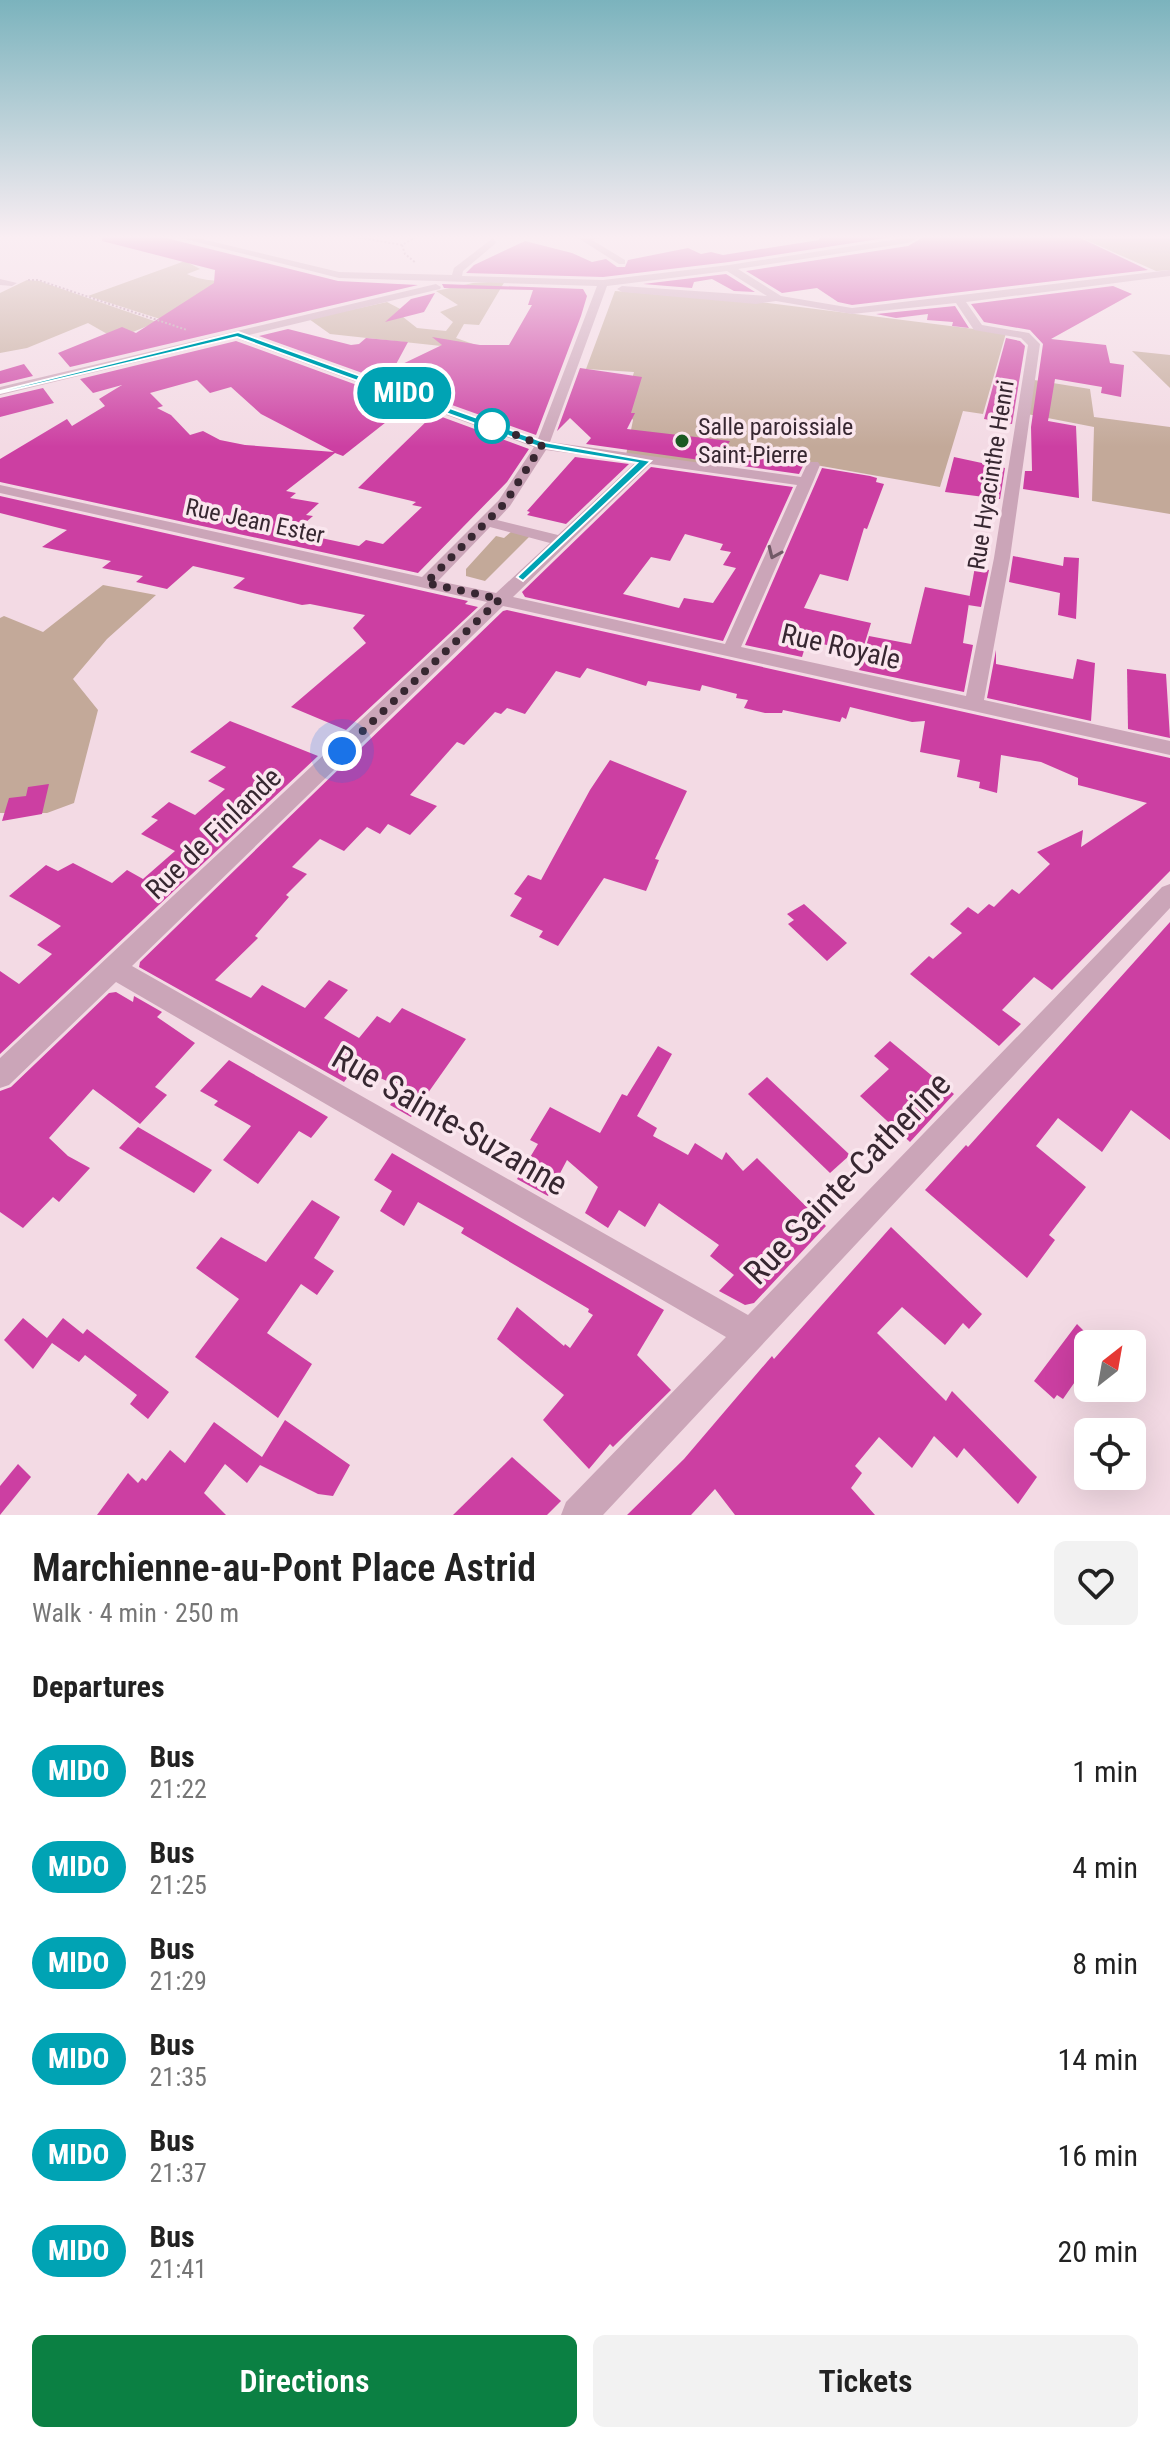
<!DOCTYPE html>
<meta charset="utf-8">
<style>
body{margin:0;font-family:"Roboto Condensed",sans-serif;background:#f2f2f2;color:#222;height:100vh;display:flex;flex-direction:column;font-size:30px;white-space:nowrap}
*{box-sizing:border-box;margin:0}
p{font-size:26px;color:#767676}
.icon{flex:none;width:44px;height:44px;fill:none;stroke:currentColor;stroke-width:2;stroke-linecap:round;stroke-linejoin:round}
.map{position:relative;height:1515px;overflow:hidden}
.drawer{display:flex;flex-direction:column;background:#fff;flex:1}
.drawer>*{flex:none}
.badge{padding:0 16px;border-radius:26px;font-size:28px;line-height:52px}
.needle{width:52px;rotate:31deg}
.controls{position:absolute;left:1074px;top:1330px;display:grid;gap:16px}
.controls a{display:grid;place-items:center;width:72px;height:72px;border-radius:12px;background:#fff;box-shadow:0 8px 32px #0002;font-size:40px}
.you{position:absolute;width:40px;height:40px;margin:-20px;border:6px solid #fff;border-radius:50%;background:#1a73e8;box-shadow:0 0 0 12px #1a73e833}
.map>.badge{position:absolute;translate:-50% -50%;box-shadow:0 0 0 4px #fff}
h2{padding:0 32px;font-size:30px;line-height:72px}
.round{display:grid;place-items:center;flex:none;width:84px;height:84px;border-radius:12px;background:#f2f2f2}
.overview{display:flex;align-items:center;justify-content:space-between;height:136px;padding:0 32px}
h1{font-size:38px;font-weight:600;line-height:60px}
.primary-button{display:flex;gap:16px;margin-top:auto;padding:16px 32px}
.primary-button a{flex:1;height:92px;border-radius:12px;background:#0b8043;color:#fff;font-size:32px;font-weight:600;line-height:92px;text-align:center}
.primary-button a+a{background:#f2f2f2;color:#222}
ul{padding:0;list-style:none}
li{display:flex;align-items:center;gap:24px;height:96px;padding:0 32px}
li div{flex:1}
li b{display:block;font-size:30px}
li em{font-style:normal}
li .badge{min-width:88px;font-weight:700;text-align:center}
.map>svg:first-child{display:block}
.green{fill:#c3a999}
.building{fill:#cc3fa2;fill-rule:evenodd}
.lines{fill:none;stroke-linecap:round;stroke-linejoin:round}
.path{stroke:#b78fa4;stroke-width:2;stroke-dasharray:2 2;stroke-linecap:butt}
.minor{fill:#cba5b8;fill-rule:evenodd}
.oneway{stroke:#725967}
.line{fill:#00a3b4;stroke:#fff;stroke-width:2}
.walk{stroke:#372731;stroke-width:8;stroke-dasharray:0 14.4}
.stop-dot{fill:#fff;stroke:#00a3b4;stroke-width:4}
.poi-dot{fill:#1a5a22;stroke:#fae6ee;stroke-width:3}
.labels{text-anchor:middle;stroke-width:7;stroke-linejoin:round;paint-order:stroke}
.far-poi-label{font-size:24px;fill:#372731;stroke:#fae6ee;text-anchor:start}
.far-street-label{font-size:24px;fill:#372731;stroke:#fae6ee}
.street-label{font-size:28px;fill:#372731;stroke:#fae6ee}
.near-street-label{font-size:34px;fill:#372731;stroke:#fae6ee}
</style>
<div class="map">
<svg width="1170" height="1515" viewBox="0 0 1170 1515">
<rect width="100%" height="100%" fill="#f3dae4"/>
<g class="green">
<path d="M 1075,235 L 1170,235 L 1170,270 L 1156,271 Z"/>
<path d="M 185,261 L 200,269 L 187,274 C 205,282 213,279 230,283 L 160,319 L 88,296 Z"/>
<path d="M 27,280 L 39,281 L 157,322 L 116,339 L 88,323 L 27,348 L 0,353 L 0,293 Z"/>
<path d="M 505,281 L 479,325 L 464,324 L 456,338 L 473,344 L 469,349 L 330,334 L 309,319 L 387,302 L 404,311 L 398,313 L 417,328 L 446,331 L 453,322 L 440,312 L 458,305 L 436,291 L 473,283 Z"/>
<path d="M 615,291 L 768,303 L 1006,333 L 983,414 L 963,411 L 940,487 L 725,449 L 715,466 L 626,455 L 633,420 L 624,407 L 634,372 L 586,369 Z"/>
<path d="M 1132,351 L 1170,355 L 1170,388 Z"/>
<path d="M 1028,379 L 1090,389 L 1094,417 L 1170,427 L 1170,514 L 1092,501 L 1094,427 L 1022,413 Z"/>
<path d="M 512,531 L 530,536 L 485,581 L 466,576 L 466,569 L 496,536 L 504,538 Z"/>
<path d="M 103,585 L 156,595 L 107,639 L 73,679 L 98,710 L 74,803 L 47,813 L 0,813 L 0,618 L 4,616 L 43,632 Z"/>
</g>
<g class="building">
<path d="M 103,235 L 154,235 L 338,281 L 418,285 L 70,367 L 58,353 L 122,327 L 136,333 L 214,283 L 215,270 L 102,241 Z"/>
<path d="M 820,235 L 905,235 L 729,262 L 603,277 L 466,273 L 474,265 L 525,241 L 572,253 L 592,262 L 606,259 L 617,267 L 625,267 L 628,260 L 688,248 L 701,254 L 711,252 L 723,255 L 819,240 Z"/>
<path d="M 927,235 L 1074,235 L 1148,270 L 852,305 L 838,302 L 817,288 L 782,293 L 746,271 L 908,246 Z"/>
<path d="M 726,274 L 755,292 L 734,291 L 712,279 L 694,282 L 692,288 L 643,284 Z"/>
<path d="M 442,284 L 583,289 L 587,296 L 581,316 L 536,435 L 259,336 L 288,329 L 351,345 L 359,344 L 366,338 L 408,342 L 394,368 L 442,345 L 432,337 L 480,345 L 509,345 L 532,305 L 528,305 L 533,290 L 444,288 Z"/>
<path d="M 1113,286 L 1132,294 L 1051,339 L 1106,345 L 1110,363 L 1124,365 L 1121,397 L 1101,393 L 1102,387 L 1055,379 L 1048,421 L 1076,426 L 1079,498 L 1023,489 L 1025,471 L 1032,471 L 1031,427 L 1043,344 L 1030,330 L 984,322 L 971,304 Z"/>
<path d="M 435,293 L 424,312 L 385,322 L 411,299 Z"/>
<path d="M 955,306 L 969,328 L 952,326 L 953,322 L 927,320 L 928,314 L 896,318 L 876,314 Z"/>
<path d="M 1006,338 L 1020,341 L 1025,346 L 1012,424 L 984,419 Z"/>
<path d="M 236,341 L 409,404 L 343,456 L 335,453 L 286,491 L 296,493 L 290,498 L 319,503 L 306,515 L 313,516 L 306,522 L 308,523 L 302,529 L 306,530 L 302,534 L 359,546 L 366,540 L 383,544 L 422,507 L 412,505 L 416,502 L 358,488 L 434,414 L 529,449 L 507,482 L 418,573 L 0,482 L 0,459 L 67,419 L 72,426 L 105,406 L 99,399 L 122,385 L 93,393 L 80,379 ZM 197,380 L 210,393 L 231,387 L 261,414 L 334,452 L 245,445 L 220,440 L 203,431 L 190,435 L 171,415 L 157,408 L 163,406 L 150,393 Z"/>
<path d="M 24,364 L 33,376 L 0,384 L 0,371 Z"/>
<path d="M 580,368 L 642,377 L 631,413 L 635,413 L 627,429 L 730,441 L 724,450 L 803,466 L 799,474 L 586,444 L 591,438 L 570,418 L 557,431 Z"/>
<path d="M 43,388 L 54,403 L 0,417 L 0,398 Z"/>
<path d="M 575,457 L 629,464 L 566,524 L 527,515 L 530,512 L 527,511 Z"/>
<path d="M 954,457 L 1005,468 L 1000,499 L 945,492 Z"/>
<path d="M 651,467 L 793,487 L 723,641 L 525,597 L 522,592 ZM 685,534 L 723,544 L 720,550 L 731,552 L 723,565 L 736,568 L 713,603 L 684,598 L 679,608 L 623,594 L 651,557 L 670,561 Z"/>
<path d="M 822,468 L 870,476 L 877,478 L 876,482 L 884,484 L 867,529 L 864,528 L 848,581 L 820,574 L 804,608 L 871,623 L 862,652 L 807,641 L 802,657 L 745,645 Z"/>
<path d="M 0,496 L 468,601 L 465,604 L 478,607 L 346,730 L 291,707 L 366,643 L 353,628 L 365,615 L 310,604 L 302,605 L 233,588 L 245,578 L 193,566 L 167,589 L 136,582 L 143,576 L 102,568 L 111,561 L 42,547 L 67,530 L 0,513 Z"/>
<path d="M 1013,556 L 1063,566 L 1064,557 L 1079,558 L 1076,619 L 1058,615 L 1060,593 L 1009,582 Z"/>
<path d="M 975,567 L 989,570 L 981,607 L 968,605 Z"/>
<path d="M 925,587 L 970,596 L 963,643 L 973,645 L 964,692 L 859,670 L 869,636 L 911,644 Z"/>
<path d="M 507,610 L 1170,758 L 1170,871 L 1052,990 L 1034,977 L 1002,1010 L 1021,1024 L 999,1046 L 910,974 L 929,956 L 933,959 L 962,933 L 950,924 L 968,907 L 978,914 L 989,904 L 994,907 L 1012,889 L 1019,894 L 1050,864 L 1037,852 L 1083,830 L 1081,847 L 1147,803 L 1078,785 L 1078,778 L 1041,762 L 1001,755 L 997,793 L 979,788 L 980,782 L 957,777 L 960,760 L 920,752 L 925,721 L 912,722 L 850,707 L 846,719 L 842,717 L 840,722 L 783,710 L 782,713 L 765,713 L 744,708 L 748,700 L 736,698 L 737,694 L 702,685 L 700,691 L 648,681 L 646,686 L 587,668 L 580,678 L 556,671 L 525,714 L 507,708 L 501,714 L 495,712 L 464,745 L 457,742 L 410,795 L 437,806 L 410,835 L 388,824 L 380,834 L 367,827 L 344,851 L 320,839 L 292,867 L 307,874 L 286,895 L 289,897 L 255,936 L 258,938 L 215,980 L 251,998 L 262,985 L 305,1008 L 329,980 L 348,990 L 324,1018 L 359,1038 L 377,1016 L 390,1023 L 402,1008 L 466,1039 L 411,1117 L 390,1105 L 403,1088 L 355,1067 L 344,1082 L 139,967 L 140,962 L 343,765 L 352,769 L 361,748 L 503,611 Z"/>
<path d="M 996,650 L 996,664 L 1073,679 L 1077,659 L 1095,663 L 1091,721 L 987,698 Z"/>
<path d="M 1127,669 L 1166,674 L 1170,738 L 1128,729 Z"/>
<path d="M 230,721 L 318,756 L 0,1054 L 0,971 L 19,984 L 52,954 L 37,945 L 61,926 L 9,896 L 46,865 L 58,871 L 73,863 L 112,883 L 127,870 L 143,879 L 175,851 L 141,834 L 158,820 L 151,817 L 169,802 L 195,815 L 225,789 L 208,781 L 226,767 L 190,752 Z"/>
<path d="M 610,760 L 687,791 L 655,859 L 659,860 L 646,891 L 604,878 L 558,946 L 539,937 L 543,931 L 510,916 L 522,898 L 514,894 L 528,875 L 541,880 L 590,790 Z"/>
<path d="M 49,784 L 42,814 L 2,821 L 9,798 L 26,796 L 28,787 Z"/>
<path d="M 804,904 L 847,943 L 827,961 L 788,924 L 794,920 L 787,914 Z"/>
<path d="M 1170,922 L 1170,1140 L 1131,1110 L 1102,1152 L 1058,1118 L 1036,1146 L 1086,1187 L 1049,1235 L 1055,1240 L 1027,1278 L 925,1190 L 966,1145 L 968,1147 Z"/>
<path d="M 116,992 L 133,1002 L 134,996 L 162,1012 L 157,1017 L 195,1043 L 155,1087 L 167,1095 L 140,1124 L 93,1089 L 49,1138 L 68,1156 L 90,1168 L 59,1202 L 53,1197 L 23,1228 L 0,1212 L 0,1091 L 11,1087 L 109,993 Z"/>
<path d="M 890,1041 L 954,1094 L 910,1142 L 860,1096 L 889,1069 L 874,1056 Z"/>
<path d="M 658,1046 L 672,1054 L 637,1116 L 657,1128 L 653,1136 L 688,1155 L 695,1143 L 722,1160 L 726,1152 L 743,1171 L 757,1158 L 826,1226 L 754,1303 L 745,1305 L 719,1291 L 734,1275 L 710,1256 L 719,1245 L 659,1203 L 645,1227 L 619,1210 L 608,1228 L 585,1213 L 598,1187 L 567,1160 L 548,1196 L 517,1179 L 538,1144 L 530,1140 L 550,1107 L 600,1133 L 622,1094 L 627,1096 Z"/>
<path d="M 229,1060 L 328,1117 L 311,1138 L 299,1131 L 258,1184 L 223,1160 L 251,1126 L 214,1105 L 218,1101 L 200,1091 Z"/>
<path d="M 767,1077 L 850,1155 L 830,1173 L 748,1094 Z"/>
<path d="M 138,1127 L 212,1170 L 194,1193 L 119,1148 Z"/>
<path d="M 392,1153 L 664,1310 L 637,1355 L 671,1390 L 613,1447 L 610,1444 L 589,1469 L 543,1420 L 564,1395 L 497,1339 L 517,1307 L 564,1346 L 565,1344 L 570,1348 L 593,1315 L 588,1312 L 589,1309 L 461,1233 L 464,1228 L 418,1202 L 404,1226 L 380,1211 L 392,1191 L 374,1180 Z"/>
<path d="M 312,1200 L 340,1217 L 314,1258 L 334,1271 L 317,1295 L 301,1284 L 267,1333 L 312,1364 L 278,1418 L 195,1357 L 239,1299 L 196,1268 L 221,1237 L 266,1262 Z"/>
<path d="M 891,1227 L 982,1314 L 969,1329 L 963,1323 L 945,1345 L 902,1307 L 877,1333 L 946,1401 L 952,1391 L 1037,1477 L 1018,1504 L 964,1448 L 957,1458 L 934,1436 L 912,1468 L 879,1437 L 855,1466 L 862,1473 L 851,1488 L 875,1515 L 735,1515 L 715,1489 L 691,1515 L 627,1515 L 684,1459 L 772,1356 L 774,1359 Z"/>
<path d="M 23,1318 L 47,1338 L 63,1318 L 83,1334 L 87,1329 L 169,1392 L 148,1419 L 130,1404 L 137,1395 L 85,1355 L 79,1362 L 52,1343 L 33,1369 L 4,1340 Z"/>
<path d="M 1077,1324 L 1088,1335 L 1088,1363 L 1063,1399 L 1057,1395 L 1054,1399 L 1034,1381 Z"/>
<path d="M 285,1420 L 350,1465 L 333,1496 L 318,1494 L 260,1465 L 247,1483 L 225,1464 L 204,1493 L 226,1515 L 97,1515 L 128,1473 L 138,1483 L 142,1478 L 146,1481 L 170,1450 L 185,1463 L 214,1422 L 262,1457 Z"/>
<path d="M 512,1457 L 561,1501 L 547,1515 L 453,1515 Z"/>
<path d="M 18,1464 L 31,1477 L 0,1515 L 0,1486 Z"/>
</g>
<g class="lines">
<g class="path">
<path d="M 345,235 L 402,245 L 419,235"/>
<path d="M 367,237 L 414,236"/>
<path d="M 402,245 L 405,254 L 416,263"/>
<path d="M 28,280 L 38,280 L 187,330"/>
</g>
<g class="minor">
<path d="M 169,235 L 185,235 L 339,272 L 452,275 L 454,268 L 493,238 L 496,243 L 463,271 L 462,276 L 603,280 L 729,265 L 924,235 L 908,243 L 738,269 L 781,296 L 852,308 L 1170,270 L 1170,276 L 966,302 L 982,325 L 1029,333 L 1040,344 L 1010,558 L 984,700 L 1170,741 L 1170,755 L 503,606 L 132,966 L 748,1315 L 1162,887 L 1170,884 L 1170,908 L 603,1515 L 561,1515 L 566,1502 L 726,1337 L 116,982 L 9,1085 L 0,1088 L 0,1058 L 487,602 L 0,493 L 0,485 L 422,577 L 499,500 L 534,447 L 236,338 L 0,395 L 0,387 L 436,284 L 441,287 L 440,289 L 249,335 L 538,439 L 597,286 L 339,278 ZM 727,271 L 767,296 L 622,286 L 617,289 L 622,292 L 756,304 L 776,301 L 852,314 L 956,303 L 974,330 L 1021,338 L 1028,345 L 994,558 L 966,696 L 741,647 L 813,482 L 820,465 L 818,462 L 808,462 L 801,477 L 550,442 L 607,286 ZM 546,450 L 636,462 L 558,535 L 497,520 L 510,506 ZM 650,464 L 797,485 L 725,644 L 513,597 ZM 490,527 L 550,543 L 496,593 L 438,581 Z"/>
<path d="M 586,235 L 612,235 L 592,240 L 625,260 L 625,264 L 619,264 L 578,238 Z"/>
<path d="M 0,279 L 17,283 L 12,286 L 0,285 Z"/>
</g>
</g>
<defs><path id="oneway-chevron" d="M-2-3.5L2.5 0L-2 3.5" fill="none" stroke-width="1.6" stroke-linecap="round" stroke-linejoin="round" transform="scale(2)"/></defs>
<use class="oneway" href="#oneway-chevron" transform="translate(774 553) rotate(114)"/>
<linearGradient id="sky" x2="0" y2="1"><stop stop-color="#7bb3bd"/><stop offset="0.53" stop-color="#faeef3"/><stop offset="1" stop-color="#faeef3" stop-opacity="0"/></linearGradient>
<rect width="1170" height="447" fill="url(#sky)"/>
<path class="line" d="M 238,332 L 544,442 L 651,461 L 523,581 L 517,577 L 519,575 L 637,463 L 539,447 L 237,337 L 0,393 L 0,391 Z"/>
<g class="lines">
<path class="walk" d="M 342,751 L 500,599 L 426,583 L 505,503 L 542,445 L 492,426"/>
</g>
<circle class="stop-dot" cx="492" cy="426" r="16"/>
<circle class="poi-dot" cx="682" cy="441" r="8"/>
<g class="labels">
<g class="far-poi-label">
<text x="698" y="435">Salle paroissiale<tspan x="698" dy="28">Saint-Pierre</tspan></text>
</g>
<g class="far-street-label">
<text transform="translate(991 475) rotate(-81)" y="8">Rue Hyacinthe Henri</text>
<text transform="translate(255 521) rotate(12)" y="8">Rue Jean Ester</text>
</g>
<g class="street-label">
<text transform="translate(841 646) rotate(13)" y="10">Rue Royale</text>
<text transform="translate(213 833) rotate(-44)" y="10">Rue de Finlande</text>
</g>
<g class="near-street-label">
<text transform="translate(450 1120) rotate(30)" y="12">Rue Sainte-Suzanne</text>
<text transform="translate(847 1178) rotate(-46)" y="12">Rue Sainte-Catherine</text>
</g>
</g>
</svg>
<div class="controls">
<a><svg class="needle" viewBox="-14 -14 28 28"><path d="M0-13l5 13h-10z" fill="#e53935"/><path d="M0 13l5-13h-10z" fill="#767676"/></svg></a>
<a><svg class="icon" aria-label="locate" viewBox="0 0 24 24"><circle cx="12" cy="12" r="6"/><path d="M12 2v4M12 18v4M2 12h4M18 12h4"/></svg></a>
</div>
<div class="you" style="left:342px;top:751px"></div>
<b class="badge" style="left:404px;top:393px;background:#00a3b4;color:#fff">MIDO</b>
</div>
<section class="drawer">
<div class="overview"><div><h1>Marchienne-au-Pont Place Astrid</h1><p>Walk · 4 min · 250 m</p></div><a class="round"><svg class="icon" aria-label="heart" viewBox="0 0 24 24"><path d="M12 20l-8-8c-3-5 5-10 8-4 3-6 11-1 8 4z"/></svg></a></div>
<h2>Departures</h2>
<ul>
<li><span class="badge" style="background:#00a3b4;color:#fff">MIDO</span><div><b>Bus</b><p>21:22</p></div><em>1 min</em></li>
<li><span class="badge" style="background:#00a3b4;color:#fff">MIDO</span><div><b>Bus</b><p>21:25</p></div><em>4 min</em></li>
<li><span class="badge" style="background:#00a3b4;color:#fff">MIDO</span><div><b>Bus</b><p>21:29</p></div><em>8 min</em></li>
<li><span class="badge" style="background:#00a3b4;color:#fff">MIDO</span><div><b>Bus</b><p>21:35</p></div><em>14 min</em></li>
<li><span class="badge" style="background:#00a3b4;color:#fff">MIDO</span><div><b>Bus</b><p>21:37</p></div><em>16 min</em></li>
<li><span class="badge" style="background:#00a3b4;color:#fff">MIDO</span><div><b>Bus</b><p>21:41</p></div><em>20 min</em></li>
</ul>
<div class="primary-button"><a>Directions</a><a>Tickets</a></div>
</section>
